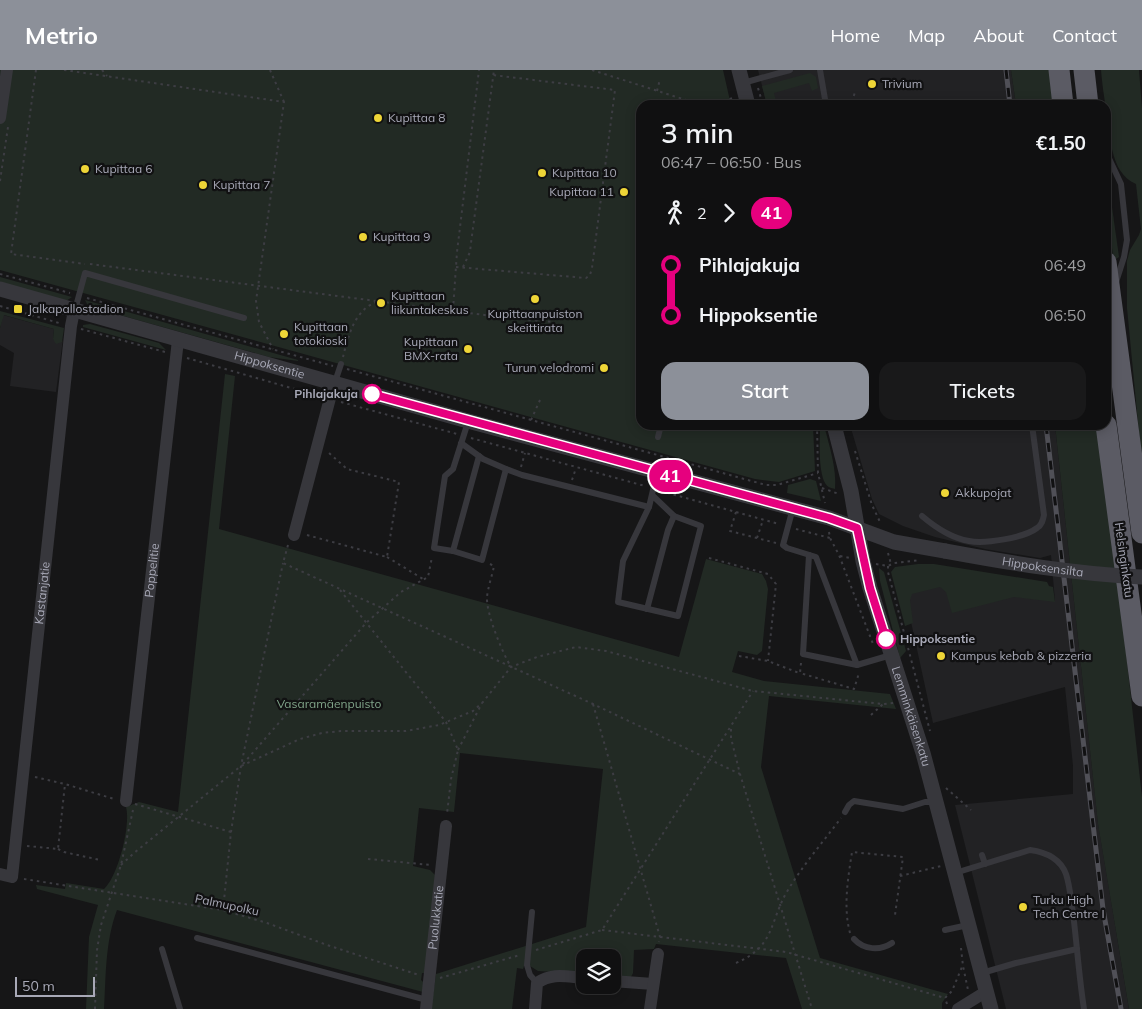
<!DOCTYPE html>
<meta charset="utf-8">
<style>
body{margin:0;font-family:Mulish,sans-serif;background:#19191a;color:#f1f3f6;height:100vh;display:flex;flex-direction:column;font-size:19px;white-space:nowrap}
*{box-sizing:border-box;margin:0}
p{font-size:16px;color:#9c9d9f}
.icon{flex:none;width:28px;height:28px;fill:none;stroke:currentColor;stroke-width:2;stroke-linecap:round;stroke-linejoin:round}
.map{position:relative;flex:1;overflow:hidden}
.details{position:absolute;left:636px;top:30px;width:475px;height:330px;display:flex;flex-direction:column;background:#101011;border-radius:15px;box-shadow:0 2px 12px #0003,0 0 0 1px #303031}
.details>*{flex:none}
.badge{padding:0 10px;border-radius:16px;font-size:18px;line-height:32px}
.fabs{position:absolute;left:576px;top:879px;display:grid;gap:10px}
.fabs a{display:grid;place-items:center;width:45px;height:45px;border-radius:10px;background:#101011;box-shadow:0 2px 12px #0003,0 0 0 1px #303031;font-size:25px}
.scale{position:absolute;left:15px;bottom:12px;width:80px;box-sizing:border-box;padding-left:5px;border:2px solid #a8a9b7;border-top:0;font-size:14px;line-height:18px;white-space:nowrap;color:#a8a9b7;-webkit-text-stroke:4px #111112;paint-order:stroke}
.map>.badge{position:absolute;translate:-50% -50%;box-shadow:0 0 0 2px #fff}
.legs{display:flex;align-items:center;gap:8px;height:55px;padding:0 25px;font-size:16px}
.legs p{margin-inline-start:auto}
.headline{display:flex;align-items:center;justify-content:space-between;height:85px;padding:0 25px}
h1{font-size:28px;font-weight:600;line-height:38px}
.action{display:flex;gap:10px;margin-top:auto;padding:10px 25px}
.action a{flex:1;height:58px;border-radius:15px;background:#8c9099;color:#fff;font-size:20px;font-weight:600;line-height:58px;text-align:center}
.action a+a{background:#19191a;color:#f1f3f6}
ul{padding:0 25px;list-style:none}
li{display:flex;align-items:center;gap:18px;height:50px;font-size:19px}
li i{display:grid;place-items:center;width:8px;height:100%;margin:0 6px;background:currentColor}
li i::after{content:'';width:12px;height:12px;margin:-6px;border:4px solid;border-radius:50%;background:#101011}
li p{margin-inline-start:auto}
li:first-child i{background:linear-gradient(#0000 50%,currentColor 0)}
li:last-child i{background:linear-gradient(currentColor 50%,#0000 0)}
header{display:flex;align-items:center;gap:30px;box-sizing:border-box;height:70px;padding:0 25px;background:#8c9099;color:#fff}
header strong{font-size:24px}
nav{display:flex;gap:28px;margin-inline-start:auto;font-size:18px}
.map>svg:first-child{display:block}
.built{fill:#222224}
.green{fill:#222a24}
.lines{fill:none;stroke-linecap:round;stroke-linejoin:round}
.path{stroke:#3d3d43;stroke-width:2;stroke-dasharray:2.5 4;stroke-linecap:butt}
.service{stroke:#37373c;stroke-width:6}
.minor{stroke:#37373c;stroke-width:12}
.tertiary{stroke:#37373c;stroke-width:15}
.trunk{stroke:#5b5b64;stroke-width:21}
.rail-casing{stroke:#505057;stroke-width:5}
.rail{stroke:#111112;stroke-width:3;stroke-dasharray:9;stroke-linecap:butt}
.tertiary-bridge{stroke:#37373c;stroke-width:15}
.line-1-casing{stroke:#fff;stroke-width:11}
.line-1{stroke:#e6007e;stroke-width:8}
.poi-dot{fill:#eed537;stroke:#111112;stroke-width:2}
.stop-1-dot{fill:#fff;stroke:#e6007e;stroke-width:2.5}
.labels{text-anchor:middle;stroke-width:4.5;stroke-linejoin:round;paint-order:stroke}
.poi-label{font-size:12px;fill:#a8a9b7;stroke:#111112;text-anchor:start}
.street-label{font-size:12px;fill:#a8a9b7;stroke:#111112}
.stop-label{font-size:12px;font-weight:bold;fill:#a8a9b7;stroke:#111112;text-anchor:end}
.park-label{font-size:12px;fill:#7fa288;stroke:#111112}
</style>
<header>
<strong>Metrio</strong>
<nav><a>Home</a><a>Map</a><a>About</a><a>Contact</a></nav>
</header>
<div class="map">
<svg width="1142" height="939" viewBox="0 0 1142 939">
<rect width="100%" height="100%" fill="#161617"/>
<g class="built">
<path d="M 758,0 L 1011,0 L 1016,35 L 767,35 Z"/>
<path d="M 3,245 L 54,259 L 53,269 L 62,272 L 63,269 L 56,322 L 10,316 L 14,283 L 0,275 L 0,258 Z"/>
<path d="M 850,355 L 1055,355 L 1098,753 L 1129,939 L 1006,939 L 955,735 L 1073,724 L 1073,696 L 1065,617 L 933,653 L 905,524 L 945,513 L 1055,531 L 1051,485 L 1040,488 L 985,479 L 935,467 L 903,456 L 879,444 L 872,429 Z"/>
</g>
<g class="green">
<path d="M 0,0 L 723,0 L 731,35 L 641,35 L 641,355 L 813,355 L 815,401 L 779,412 L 755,409 L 0,200 Z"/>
<path d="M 1011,0 L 1050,0 L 1055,35 L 1016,35 Z"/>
<path d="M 1101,0 L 1139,0 L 1142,38 L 1142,394 L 1127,238 L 1127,191 L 1130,180 L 1139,165 L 1141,159 L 1136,114 C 1109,103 1110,61 1106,38 C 1104,27 1102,12 1101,0 Z"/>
<path d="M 810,3 L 816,7 L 818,18 L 812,21 L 809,13 L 774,23 L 777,35 L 767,35 L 762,16 Z"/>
<path d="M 1106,94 L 1119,187 L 1116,189 L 1113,186 L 1106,135 Z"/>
<path d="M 0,207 L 72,227 L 66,231 L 0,213 Z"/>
<path d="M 85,230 L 298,290 L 298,291 L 269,287 L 88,236 Z"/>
<path d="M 0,241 L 64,258 L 62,272 L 56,274 L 53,269 L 54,259 L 4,245 L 0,258 Z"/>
<path d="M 90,254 L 159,273 L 166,280 L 83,257 L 83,255 Z"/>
<path d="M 225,304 L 235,306 L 219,459 L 679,587 L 706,489 L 762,504 L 766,511 L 768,519 L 762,581 L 757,585 L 738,581 L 732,602 L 764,611 L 890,624 L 896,639 L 769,626 L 761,697 L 820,888 L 948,924 L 942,933 L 942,939 L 802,939 L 786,888 L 656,874 L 654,879 L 634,880 L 633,903 L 631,907 L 613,907 L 612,888 L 585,888 L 585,904 L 538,901 L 530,896 L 524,896 L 523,899 L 517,898 L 512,939 L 431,939 L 436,904 L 586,857 L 603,699 L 460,683 L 454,742 L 419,738 L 413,796 L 430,800 L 435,805 L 425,903 L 422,903 L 421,910 L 423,912 L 423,922 L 117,840 C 105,872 106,906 104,939 L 86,939 L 89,867 L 98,835 L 37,819 L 36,815 L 65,819 L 66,813 L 104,819 C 118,807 131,755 126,737 L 139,732 L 178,742 Z"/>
<path d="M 820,355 L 824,355 C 829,375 837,399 835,419 C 831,418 827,417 825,413 C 818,399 820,371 820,355 Z"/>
<path d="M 1055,355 L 1098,355 L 1119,519 L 1142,727 L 1142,939 L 1129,939 L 1098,754 Z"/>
<path d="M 810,409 L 816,411 L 821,431 L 787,423 L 788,415 Z"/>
<path d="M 918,494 L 934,494 L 1047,512 L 1049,516 L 1053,517 L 1055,532 L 1014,527 L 952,543 L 946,522 L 940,517 L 912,524 L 910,530 L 913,553 L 905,556 L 891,502 L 895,497 Z"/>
<path d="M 879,498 L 884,502 L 906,581 L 900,588 L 880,511 Z"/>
</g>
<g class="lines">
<g class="path">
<path d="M 36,0 L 11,184 L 85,194"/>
<path d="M 64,0 L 284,32 L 256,231 L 259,252 L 273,279"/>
<path d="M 102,0 L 107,6"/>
<path d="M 270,0 L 284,32"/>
<path d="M 592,0 L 686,30 L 715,33 L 733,28"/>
<path d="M 758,18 L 763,35"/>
<path d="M 657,21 L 660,9"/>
<path d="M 846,35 L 852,32 L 855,22"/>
<path d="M 0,111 L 8,57"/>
<path d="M 90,194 L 500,247 L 554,252"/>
<path d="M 456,197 L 586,208 L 590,205 L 592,198 L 615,20 L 493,5"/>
<path d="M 463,197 L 470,182 L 471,173 L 494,0"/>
<path d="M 0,204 L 70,223"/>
<path d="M 87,228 L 333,296"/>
<path d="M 0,236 L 59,253"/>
<path d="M 453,240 L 457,182 L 479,0"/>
<path d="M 81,259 L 165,282"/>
<path d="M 343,287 C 348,266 355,238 379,231"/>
<path d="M 187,288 L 319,326"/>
<path d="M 347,299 L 766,415 L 777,415 L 818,403"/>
<path d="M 341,332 L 457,364"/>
<path d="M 531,350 L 540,330"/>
<path d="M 817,355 L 818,403 L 825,433"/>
<path d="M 471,368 L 645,416"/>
<path d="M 855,381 L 872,435 L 881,454"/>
<path d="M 521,397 L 525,383"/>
<path d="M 572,410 L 576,398"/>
<path d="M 822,418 L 839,424"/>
<path d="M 661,421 L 779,454"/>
<path d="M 736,442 L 730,461 L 776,473"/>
<path d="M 796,459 L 830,468"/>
<path d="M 829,462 L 830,468 L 839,485 L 873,574"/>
<path d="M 307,465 L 387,487 L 399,412 L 347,399 L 329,383"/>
<path d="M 757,468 L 763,450"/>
<path d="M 288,475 L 283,493 L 593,634 L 740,704"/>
<path d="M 888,483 L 891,494"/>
<path d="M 840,486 L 850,488"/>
<path d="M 387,487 L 423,509"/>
<path d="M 709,488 L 768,504 L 776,514 L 768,591"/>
<path d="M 490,494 L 494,496 C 492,506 488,517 487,527 C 486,543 502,582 511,597"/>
<path d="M 876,494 L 888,496 L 894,493 L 920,490"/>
<path d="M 888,496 L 888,502 L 930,661"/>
<path d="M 340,520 L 446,652 L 458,680 L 451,709 L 447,744"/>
<path d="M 739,586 L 768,591 L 799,603"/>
<path d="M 801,593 L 800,603 L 854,619 L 859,603"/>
<path d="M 593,634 L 660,867 L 659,872"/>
<path d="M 871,645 L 883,634"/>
<path d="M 731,659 L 731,668 L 740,704 L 812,939"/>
<path d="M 458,680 L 482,633"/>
<path d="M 243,694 L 366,553 L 401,522 L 428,507 L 432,487"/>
<path d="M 35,707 L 65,714 L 114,729"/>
<path d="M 946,718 L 971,740"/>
<path d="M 135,734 L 231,762"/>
<path d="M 27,776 L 58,779 L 65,714"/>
<path d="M 58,779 L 64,782 L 100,790"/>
<path d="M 368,789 L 431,795"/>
<path d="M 121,795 L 134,783 L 241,696 L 300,669 L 322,663 L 341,661 L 406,661 L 439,655 L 473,641 L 483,632 L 511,597 L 537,587 L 576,577 L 606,581 L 753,621 L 883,634 L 894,633"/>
<path d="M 900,806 L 941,796"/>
<path d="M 24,809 L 223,840 L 267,853 L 327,875 L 419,905"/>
<path d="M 223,840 L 231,762 L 241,696 L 283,493"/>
<path d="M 602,860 L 786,882 L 945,928"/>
<path d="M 850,863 C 843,837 848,808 852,782 L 903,787 L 895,845"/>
<path d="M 961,878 L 963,896 L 968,920"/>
<path d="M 536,880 L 602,860 L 753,621"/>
<path d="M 736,893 C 776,876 769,851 788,820 C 803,795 823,772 841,748"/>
<path d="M 440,908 L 520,885"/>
<path d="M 947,934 L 945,928 L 952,921 L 962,897"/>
<path d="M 95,939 L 97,880 L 101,855 L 121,795 L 133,740"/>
</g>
<g class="service">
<path d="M 820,0 L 826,35"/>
<path d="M 743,13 L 790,0"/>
<path d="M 1106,82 L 1121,114 L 1127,170 L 1124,187 L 1116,212"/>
<path d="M 75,240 L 85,203 L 244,248"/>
<path d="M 335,312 L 341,294"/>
<path d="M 658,367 L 661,355"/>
<path d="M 461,373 L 483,389 L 506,399 L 482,490 L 453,481 L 434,478 L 445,406 L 453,399 L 468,352"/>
<path d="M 506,399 L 522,405 L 649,437"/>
<path d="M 652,425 L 674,446 L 701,456 L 678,546 L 618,532 L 623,491 L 649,437 L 657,403"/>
<path d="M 793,438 L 783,475 L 787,478 L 816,487 L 857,595 L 891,585"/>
<path d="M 922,446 C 936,458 951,468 969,471 C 985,474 1024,468 1037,458 C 1042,455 1043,450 1044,445 L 1032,355"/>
<path d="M 453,481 L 479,386"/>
<path d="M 809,485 L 803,584 L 857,595"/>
<path d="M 647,539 L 668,460 L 674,446"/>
<path d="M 845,742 L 849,735 L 854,731 L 903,739 L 925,732 L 935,732"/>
<path d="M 982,785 L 985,794"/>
<path d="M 955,803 L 1030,780 C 1045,782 1060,788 1066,804 C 1070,816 1071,831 1073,843 C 1077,875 1079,907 1084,939"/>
<path d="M 532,842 L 527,895 L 530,905 L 537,913"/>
<path d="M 945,860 L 968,855"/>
<path d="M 197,868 L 427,930"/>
<path d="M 854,869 C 864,880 880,881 892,873"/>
<path d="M 162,879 L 180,939"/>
<path d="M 982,903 L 1016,893 L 1077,879"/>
</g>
<g class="minor">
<path d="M 0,48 L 7,0"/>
<path d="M 294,465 L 334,313"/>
<path id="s1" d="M 126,731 L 178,270"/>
<path id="s2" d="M 0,804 L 12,807 L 71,256 L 74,241"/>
<path d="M 612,911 L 653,914"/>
<path id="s3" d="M 426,939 L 446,756"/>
<path d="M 535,939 L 537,913 C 553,902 567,907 585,908"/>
<path d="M 650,939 L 658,884"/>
<path d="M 958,939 L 987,921"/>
</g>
<g class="tertiary">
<path d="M 739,0 L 748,35"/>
<path id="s4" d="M 0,219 L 468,351 L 829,448 L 894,472 L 945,481"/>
<path id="s5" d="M 834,355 L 851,421 L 863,491 L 870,518 L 923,683 L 991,939"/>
</g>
<g class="trunk">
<path d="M 1059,0 L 1063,35"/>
<path d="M 1084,0 L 1088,35"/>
<path d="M 1106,192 L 1142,463"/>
<path d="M 1106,355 L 1142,626"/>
</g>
<g class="rail-casing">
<g id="rail">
<path d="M 1006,0 L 1010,35"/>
<path d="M 1046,355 L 1103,839 L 1121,939"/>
</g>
</g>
<use href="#rail" class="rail"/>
<path class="tertiary-bridge" id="s6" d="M 945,481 C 1010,493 1075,504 1142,507"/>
</g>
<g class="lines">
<g class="line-1-casing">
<path id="line-1" d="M 372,324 L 829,448 L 857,458 L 870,518 L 886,569"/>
</g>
<use href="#line-1" class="line-1"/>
</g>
<g class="poi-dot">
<circle cx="872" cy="14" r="5"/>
<circle cx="378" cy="48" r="5"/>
<circle cx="85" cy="99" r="5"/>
<circle cx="542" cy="103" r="5"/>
<circle cx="203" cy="115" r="5"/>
<circle cx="624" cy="122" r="5"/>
<circle cx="363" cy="167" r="5"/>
<circle cx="535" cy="229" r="5"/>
<circle cx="381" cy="233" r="5"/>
<rect x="13" y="234" width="10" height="10" rx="2.5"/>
<circle cx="284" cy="264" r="5"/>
<circle cx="468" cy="279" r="5"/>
<circle cx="604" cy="298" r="5"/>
<circle cx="945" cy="423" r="5"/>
<circle cx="941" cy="586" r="5"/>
<circle cx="1023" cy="837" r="5"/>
</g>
<g class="stop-1-dot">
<circle cx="372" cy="324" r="9"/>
<circle cx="886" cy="569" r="9"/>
</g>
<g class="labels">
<g class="poi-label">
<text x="882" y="18">Trivium</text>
<text x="388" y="52">Kupittaa 8</text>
<text x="95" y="103">Kupittaa 6</text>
<text x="552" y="107">Kupittaa 10</text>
<text x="213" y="119">Kupittaa 7</text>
<text x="614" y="126" text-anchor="end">Kupittaa 11</text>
<text x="373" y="171">Kupittaa 9</text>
<text x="391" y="230">Kupittaan<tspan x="391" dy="14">liikuntakeskus</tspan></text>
<text x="28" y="243">Jalkapallostadion</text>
<text x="535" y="248" text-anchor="middle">Kupittaanpuiston<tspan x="535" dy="14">skeittirata</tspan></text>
<text x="294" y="261">Kupittaan<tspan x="294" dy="14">totokioski</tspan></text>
<text x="458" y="276" text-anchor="end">Kupittaan<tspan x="458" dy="14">BMX-rata</tspan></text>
<text x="594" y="302" text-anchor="end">Turun velodromi</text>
<text x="955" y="427">Akkupojat</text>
<text x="951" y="590">Kampus kebab &amp; pizzeria</text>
<text x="1033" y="834">Turku High<tspan x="1033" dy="14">Tech Centre I</tspan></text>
</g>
<g class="street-label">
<text dy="4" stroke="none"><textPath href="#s4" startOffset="280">Hippoksentie</textPath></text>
<text transform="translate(1124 490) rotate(82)" y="4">Helsinginkatu</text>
<text dy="4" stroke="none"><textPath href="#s6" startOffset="99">Hippoksensilta</textPath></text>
<text dy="4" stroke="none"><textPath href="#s1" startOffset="232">Poppelitie</textPath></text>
<text dy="4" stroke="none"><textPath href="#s2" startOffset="298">Kastanjatie</textPath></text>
<text dy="4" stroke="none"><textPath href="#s5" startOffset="302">Lemminkäisenkatu</textPath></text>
<text transform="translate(227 835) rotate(12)" y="4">Palmupolku</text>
<text dy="4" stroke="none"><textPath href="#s3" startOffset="92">Puolukkatie</textPath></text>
</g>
<g class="stop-label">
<text x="358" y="328">Pihlajakuja</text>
<text x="900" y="573" text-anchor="start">Hippoksentie</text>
</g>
<g class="park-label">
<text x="329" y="638">Vasaramäenpuisto</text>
</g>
</g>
</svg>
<div class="fabs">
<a><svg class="icon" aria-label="layers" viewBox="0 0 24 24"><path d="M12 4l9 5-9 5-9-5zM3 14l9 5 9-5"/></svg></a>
</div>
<div class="scale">50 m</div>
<b class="badge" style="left:670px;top:406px;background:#e6007e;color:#fff">41</b>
<section class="details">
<div class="headline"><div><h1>3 min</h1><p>06:47 – 06:50 · Bus</p></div><b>€1.50</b></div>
<div class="legs"><svg class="icon" aria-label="walk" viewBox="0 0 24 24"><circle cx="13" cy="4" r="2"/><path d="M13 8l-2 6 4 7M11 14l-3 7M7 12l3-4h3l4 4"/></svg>2<svg class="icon" aria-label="forward" viewBox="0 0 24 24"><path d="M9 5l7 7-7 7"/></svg><b class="badge" style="background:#e6007e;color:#fff">41</b></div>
<ul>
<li><i style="color:#e6007e"></i><b>Pihlajakuja</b><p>06:49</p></li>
<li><i style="color:#e6007e"></i><b>Hippoksentie</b><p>06:50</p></li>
</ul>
<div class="action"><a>Start</a><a>Tickets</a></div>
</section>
</div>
